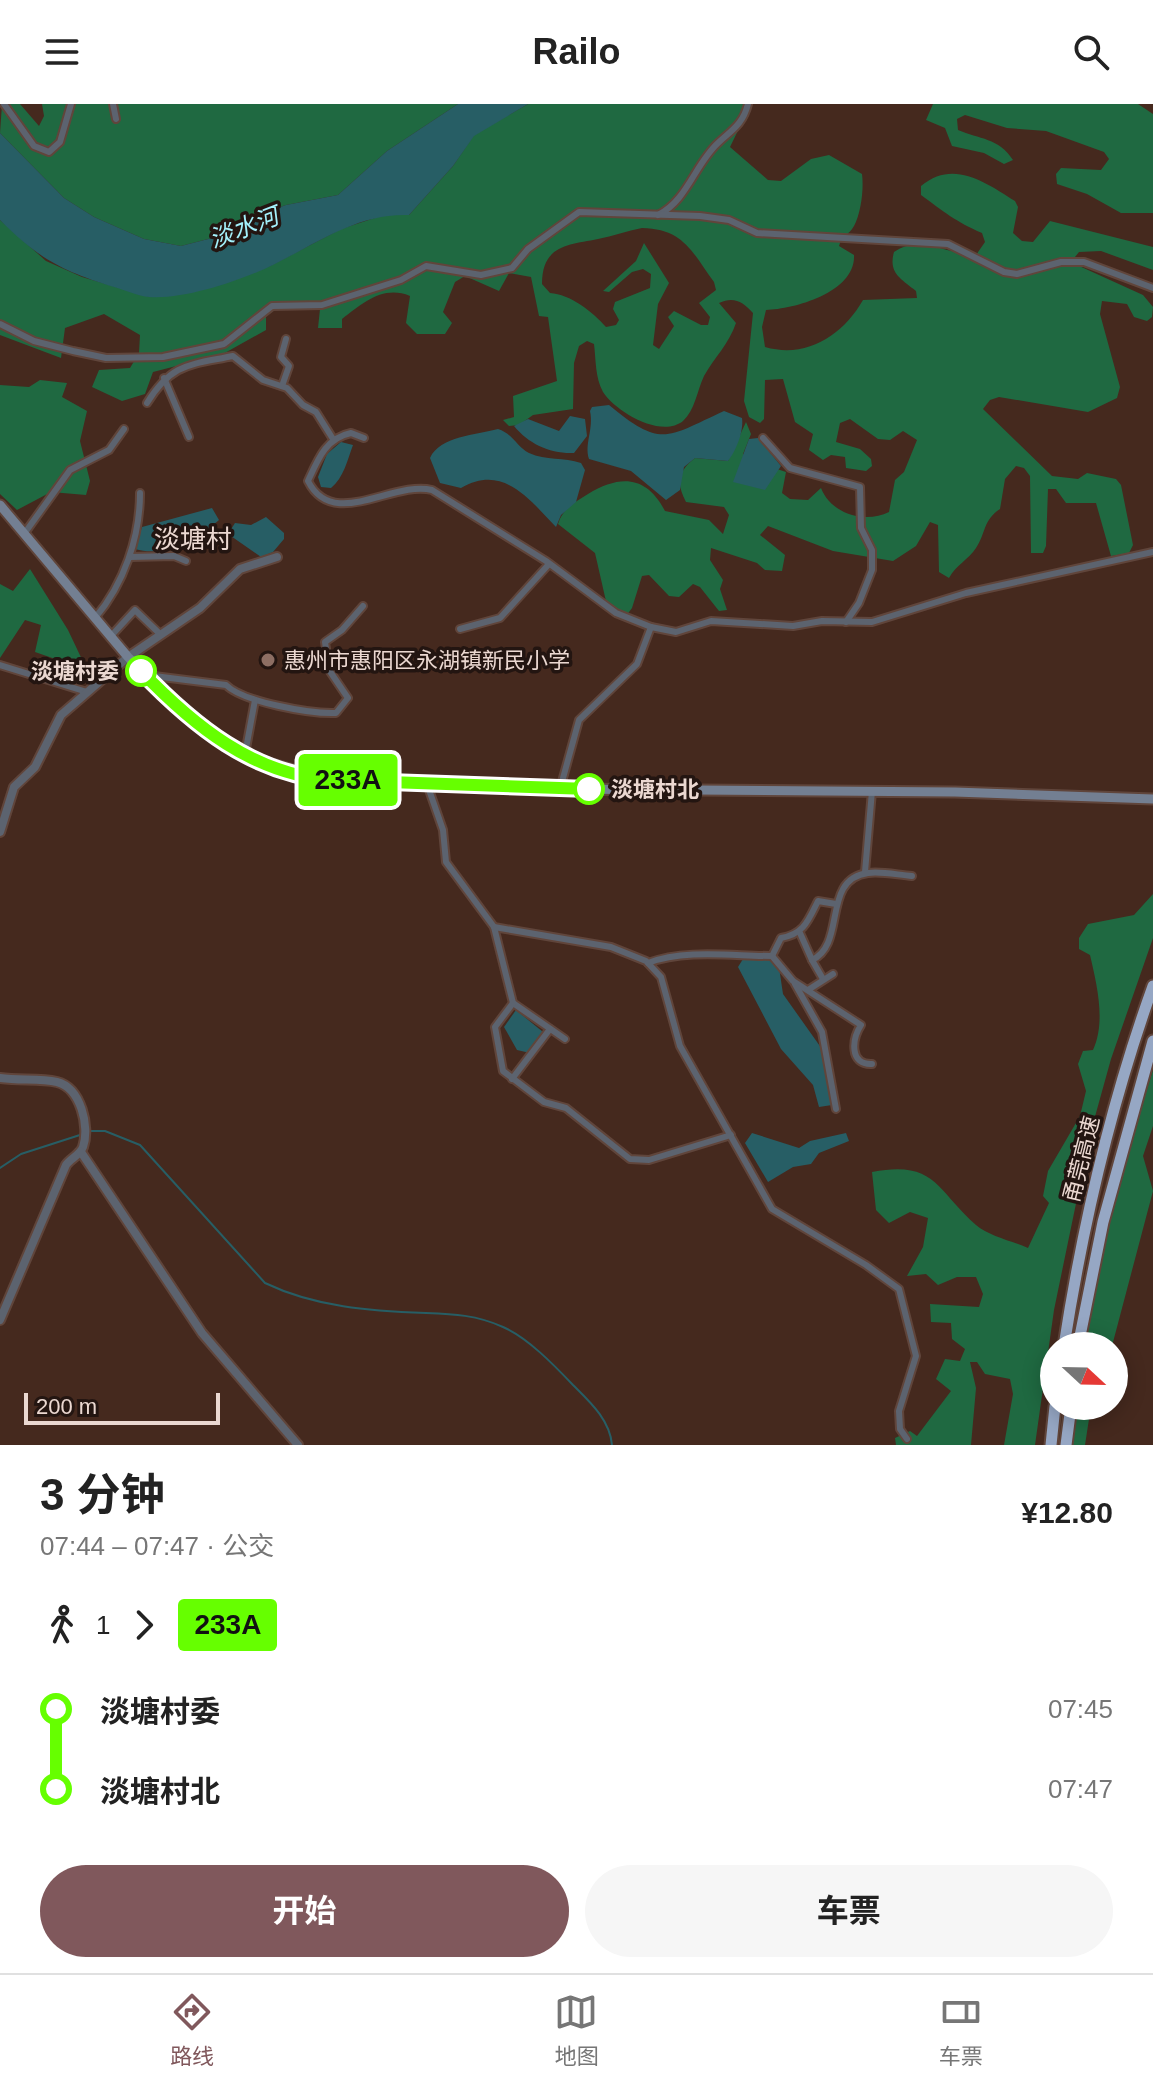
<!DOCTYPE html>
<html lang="zh">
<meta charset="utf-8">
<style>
body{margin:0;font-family:Arial,"Noto Sans SC",sans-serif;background:#f6f6f6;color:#222;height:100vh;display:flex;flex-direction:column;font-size:30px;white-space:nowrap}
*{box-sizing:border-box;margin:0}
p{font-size:26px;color:#767676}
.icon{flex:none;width:44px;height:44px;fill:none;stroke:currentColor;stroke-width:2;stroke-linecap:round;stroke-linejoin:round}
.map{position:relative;height:1341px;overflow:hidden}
.panel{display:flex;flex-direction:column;background:#fff;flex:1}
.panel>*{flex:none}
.badge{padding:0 16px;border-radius:6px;font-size:28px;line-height:52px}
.needle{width:52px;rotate:112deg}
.controls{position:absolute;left:1040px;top:1228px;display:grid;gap:16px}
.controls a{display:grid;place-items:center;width:88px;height:88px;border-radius:50%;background:#fff;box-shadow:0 4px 20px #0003;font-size:40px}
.scale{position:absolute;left:24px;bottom:20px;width:196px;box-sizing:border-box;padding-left:8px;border:4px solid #ebd8d1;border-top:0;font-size:22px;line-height:28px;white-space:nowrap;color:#ebd8d1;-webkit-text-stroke:6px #231511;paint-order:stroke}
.map>.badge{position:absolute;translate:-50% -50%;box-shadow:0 0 0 4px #fff}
.legs{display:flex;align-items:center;gap:12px;height:88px;padding:0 40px;font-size:26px}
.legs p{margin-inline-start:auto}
.headline{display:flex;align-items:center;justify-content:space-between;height:136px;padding:0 40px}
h1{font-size:44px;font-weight:700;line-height:60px}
.primary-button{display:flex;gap:16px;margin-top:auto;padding:16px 40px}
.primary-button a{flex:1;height:92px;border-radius:48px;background:#80585c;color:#fff;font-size:32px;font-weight:700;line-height:92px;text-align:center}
.primary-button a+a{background:#f6f6f6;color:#222}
ul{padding:0 40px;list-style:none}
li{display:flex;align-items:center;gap:28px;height:80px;font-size:30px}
li i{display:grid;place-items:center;width:12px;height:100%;margin:0 10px;background:currentColor}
li i::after{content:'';width:20px;height:20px;margin:-10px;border:6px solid;border-radius:50%;background:#fff}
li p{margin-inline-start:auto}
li:first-child i{background:linear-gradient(#0000 50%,currentColor 0)}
li:last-child i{background:linear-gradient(currentColor 50%,#0000 0)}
header{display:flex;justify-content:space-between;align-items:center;height:104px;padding:0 40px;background:#fff;font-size:36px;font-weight:700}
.tabs{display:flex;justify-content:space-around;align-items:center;height:112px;border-top:2px solid #e0e0e0;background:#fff;font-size:22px;color:#767676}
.tabs a{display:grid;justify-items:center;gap:4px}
.tabs .selected{color:#80585c}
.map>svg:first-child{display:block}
.forest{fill:#1f6941;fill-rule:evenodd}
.water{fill:#275e65}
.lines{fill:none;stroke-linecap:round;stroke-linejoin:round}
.stream{stroke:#275e65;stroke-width:2}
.minor-casing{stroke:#60453b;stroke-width:10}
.tertiary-casing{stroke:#60453b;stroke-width:12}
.secondary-casing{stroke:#60453b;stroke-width:13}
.motorway-casing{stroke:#60453b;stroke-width:15}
.minor{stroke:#5c636f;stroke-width:6}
.tertiary{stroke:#5c636f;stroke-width:8}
.secondary{stroke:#737f92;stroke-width:9}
.motorway{stroke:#96a7c4;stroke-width:11}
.line-1-casing{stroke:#fff;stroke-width:18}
.line-1{stroke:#6f0;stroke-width:12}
.education-dot{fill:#8d6e63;stroke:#231511;stroke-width:3}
.stop-1-dot{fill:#fff;stroke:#6f0;stroke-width:4}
.labels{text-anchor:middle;stroke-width:7;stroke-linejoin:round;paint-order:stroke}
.poi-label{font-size:22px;fill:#ebd8d1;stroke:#231511;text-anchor:start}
.stop-label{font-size:22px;font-weight:bold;fill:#ebd8d1;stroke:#231511;text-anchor:end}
.street-label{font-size:22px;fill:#ebd8d1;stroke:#231511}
.water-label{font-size:24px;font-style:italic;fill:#a4f1fc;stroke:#231511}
.quarter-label{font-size:26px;fill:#ebd8d1;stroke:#231511}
</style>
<header><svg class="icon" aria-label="menu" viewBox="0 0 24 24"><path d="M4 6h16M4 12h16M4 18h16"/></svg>Railo<svg class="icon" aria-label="search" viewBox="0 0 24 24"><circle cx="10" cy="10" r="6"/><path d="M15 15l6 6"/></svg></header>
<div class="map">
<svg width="1153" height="1341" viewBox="0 0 1153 1341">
<rect width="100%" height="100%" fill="#45291e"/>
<g class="forest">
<path d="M 2,0 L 20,0 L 39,22 L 44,12 L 42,0 L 458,0 L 387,47 L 338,91 L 286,101 L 252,113 L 216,133 L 181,142 L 144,135 L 94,113 L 64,94 L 0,29 Z"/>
<path d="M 528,0 L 751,0 L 730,43 L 768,76 L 781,77 L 811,55 L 829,51 L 862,70 C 864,85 861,109 854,122 C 849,131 842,131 839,142 L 854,151 C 856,188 795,205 766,206 L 762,223 L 765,243 C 807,255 843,231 863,196 L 917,194 L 916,187 C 901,175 888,169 894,148 C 920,130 949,151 976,151 L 985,138 L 982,129 C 956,118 943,107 921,91 L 921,82 C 953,55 985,78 1015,97 L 1018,103 L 1013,129 L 1022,137 L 1033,138 L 1050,117 L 1153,143 L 1153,166 L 1101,147 L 1079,148 L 1075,153 L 1077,161 L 1143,191 L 1153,203 L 1152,213 L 1147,217 L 1134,213 L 1127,200 L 1102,197 L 1100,210 L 1120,283 L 1117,294 L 1088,308 L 999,293 L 990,296 L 983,305 L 1052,372 L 1078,375 L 1087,369 L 1116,375 L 1121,381 L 1133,441 L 1129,449 L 1111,452 L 1096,399 L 1066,399 L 1056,385 L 1048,385 L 1046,442 L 1043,449 L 1031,449 L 1030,372 L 1024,364 L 1016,362 L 1005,375 L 1000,405 C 983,416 986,429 976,444 C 968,456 956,461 949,474 L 939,468 L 938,421 L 930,418 L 916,442 L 893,457 L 833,447 L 768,422 L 760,431 L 785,451 L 782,467 L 765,466 L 757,459 L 711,444 L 710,456 L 723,476 L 720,485 L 727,506 L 719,507 L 700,483 L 693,480 L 679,493 L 669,492 L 649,471 L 642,472 L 632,504 L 623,516 L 608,506 L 595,449 L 558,420 C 563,404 574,399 588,390 C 620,371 646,371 665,407 L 709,416 L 723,430 L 729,411 L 724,403 L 686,398 C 676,379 678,367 695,354 L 728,357 L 746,318 L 751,330 L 743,350 L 771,375 L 777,365 L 786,368 L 782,389 L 790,395 L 808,396 L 821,384 C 831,410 865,420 889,408 L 895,376 L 904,368 L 917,336 L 903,327 L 890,336 L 878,335 L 850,315 L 840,319 L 836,338 L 860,345 L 871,355 L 872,362 L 866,367 L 846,364 L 845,353 L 831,351 L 823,356 L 809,346 L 813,330 L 795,318 L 783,275 L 765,276 L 764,315 L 760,319 L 749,313 L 744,297 L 753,209 C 743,198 734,192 719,199 L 736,219 C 729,240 714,254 704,272 C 697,287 695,306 683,317 C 661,335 615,307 603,288 C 595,273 596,256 594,240 L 587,237 L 579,242 L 574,259 L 573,305 L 533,311 L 519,321 L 509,322 L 503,316 L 514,313 L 513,292 L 557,277 L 548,213 L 539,212 L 531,173 L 509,169 L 499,187 L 465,172 L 455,178 L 443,208 L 452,219 L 445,230 L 417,230 L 406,219 L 410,192 C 383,181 363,199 342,215 L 342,224 L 318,224 L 320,205 L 282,201 L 266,212 L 266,226 L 223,250 L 153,268 L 145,290 L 122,297 L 92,283 L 99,266 L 130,264 L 139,249 L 140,231 L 104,210 L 65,224 L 61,254 L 0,231 L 0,116 L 46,157 L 82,173 L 150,193 L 270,162 L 341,125 L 387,110 L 409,111 L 453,62 L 474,31 ZM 642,124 C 684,125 692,148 714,178 L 716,186 L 699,199 L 710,213 L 708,221 L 701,221 L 674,207 L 668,213 L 674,222 L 659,245 L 653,241 L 658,200 L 669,179 L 644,139 L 636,157 L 603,187 L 609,188 L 632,168 L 643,165 L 651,170 L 650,184 L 615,198 L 613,205 L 619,216 L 616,221 L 606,223 C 593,208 570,190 550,189 L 542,180 C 542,141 568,141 598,135 C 613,132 627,127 642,124 Z"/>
<path d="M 933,0 L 1138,0 L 1153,10 L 1153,109 L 1121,109 L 1087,90 L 1057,80 L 1056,70 L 1061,64 L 1101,66 L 1109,55 L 1104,48 L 1046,27 L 1007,24 L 965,11 L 957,15 L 958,26 C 979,35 999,34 1013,56 L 1004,60 L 984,49 L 952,42 L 945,24 L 926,16 Z"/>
<path d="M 40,276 L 67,279 L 62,293 L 87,307 L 80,337 L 90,377 L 86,391 L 51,388 L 17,406 L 0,390 L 0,281 L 29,283 Z"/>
<path d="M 30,465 L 68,526 L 87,566 L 35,548 L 41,521 L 25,516 L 0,554 L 0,480 L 13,487 Z"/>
<path d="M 1153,790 L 1153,834 L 1111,955 L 1091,1027 L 1054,1206 L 1035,1341 L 1004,1341 L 1013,1290 L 1010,1275 L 985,1270 L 977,1258 L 970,1258 L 976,1284 L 971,1341 L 896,1341 L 895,1334 L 910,1327 L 917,1332 L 951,1287 L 936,1275 L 945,1255 L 960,1257 L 965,1245 L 952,1235 L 951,1219 L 931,1218 L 930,1200 L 979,1203 L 983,1190 L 976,1173 L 957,1173 L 938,1181 L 926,1170 L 907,1172 L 923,1143 L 928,1114 L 910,1108 L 889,1119 L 876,1106 L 872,1068 C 936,1056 936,1086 976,1121 C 989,1132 1012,1137 1028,1144 L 1049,1099 L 1043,1092 L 1048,1067 L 1080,1012 L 1086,987 L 1078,960 L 1083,947 L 1093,946 C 1106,918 1097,881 1090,851 L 1079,845 L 1079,834 L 1088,820 L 1134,811 Z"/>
<path d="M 1153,966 L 1153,1022 L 1143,1052 L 1153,1087 L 1112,1242 L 1084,1242 L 1107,1115 Z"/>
<path d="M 1075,1302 L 1091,1302 L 1085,1341 L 1070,1341 Z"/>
</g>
<g class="water">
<path d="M 458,0 L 528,0 L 474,32 L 453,62 L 409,111 C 358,109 317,139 273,161 C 242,176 184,196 149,193 C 138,192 125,186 114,183 C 62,167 39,155 0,116 L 0,29 L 64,94 L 94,113 L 144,135 L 181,142 L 216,133 L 252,113 L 286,101 L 338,91 L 387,47 Z"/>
<path d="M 609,301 C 662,345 667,333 724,307 L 742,314 C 744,327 736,347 728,357 L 695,354 L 684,363 L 680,386 L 666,396 L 631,367 L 589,355 C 584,340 594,325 590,307 L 592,303 Z"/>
<path d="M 570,312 L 585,315 L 587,332 L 574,349 C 550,350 529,340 514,322 L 528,315 L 559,327 Z"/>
<path d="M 498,325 C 512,329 517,343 529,349 C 546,357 564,353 581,359 L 585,366 L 576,398 L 561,411 L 556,423 C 528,394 503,360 461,384 L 440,379 L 430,354 C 440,332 476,331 498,325 Z"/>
<path d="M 758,334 L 781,362 L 765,386 L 733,378 L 749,335 Z"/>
<path d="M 341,338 L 353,341 C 347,357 344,373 331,384 L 321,383 L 318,373 L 327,350 Z"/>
<path d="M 212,404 L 219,416 C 196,435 166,454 135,445 L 142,423 Z"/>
<path d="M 266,413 L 284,429 L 284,435 L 273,448 L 261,453 L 228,430 L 235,419 L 251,421 Z"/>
<path d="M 766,854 L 779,863 L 783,890 L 822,945 L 832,1001 L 819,1003 L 813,981 L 781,945 L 738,863 L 743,855 Z"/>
<path d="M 516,906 L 543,928 L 530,949 L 517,946 L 504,923 Z"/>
<path d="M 752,1029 L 799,1044 L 810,1037 L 846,1029 L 849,1037 L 819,1049 L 811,1060 L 793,1063 L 768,1078 L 745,1039 Z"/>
</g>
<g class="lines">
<g class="stream">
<path d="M 89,1027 L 105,1027 L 140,1041 L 265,1179 C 315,1203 370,1207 426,1209 C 453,1210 477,1211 503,1223 C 528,1234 554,1261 573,1281 C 590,1298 610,1316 612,1341"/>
<path d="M 0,1064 L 21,1050 L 83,1030"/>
</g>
<g class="minor-casing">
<g id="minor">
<path d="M 4,0 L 34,42 L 49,48 L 60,38 L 71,0"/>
<path d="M 113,0 L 116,15"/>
<path d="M 658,111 C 687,97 695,60 718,39 C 732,26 743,20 748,0"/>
<path d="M 0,220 L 34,237 L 73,247 L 106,254 L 163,253 L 224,240 L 272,202 L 322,201 L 401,176 L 426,162 L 481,171 L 512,164 L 528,145 L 579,108 L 700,112 L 729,116 L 757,129 L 948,140 L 1004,168 L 1017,170 L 1061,158 L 1084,158 L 1153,184"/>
<path d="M 164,274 L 189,333"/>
<path d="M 282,282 L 289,262 L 281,253 L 286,235"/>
<path d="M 147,299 C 172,259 189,261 233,252 L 263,276 L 287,284 L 303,301 L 316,308 L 333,335"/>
<path d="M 364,334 L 351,329 C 326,334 318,355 308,377 C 333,427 393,376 432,386 L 546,457 L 616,509 L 651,523 L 637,560 L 579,616 L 560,685"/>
<path d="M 763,334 L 790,364 L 860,383 L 861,424 L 872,446 L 872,466 L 859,499 L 846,518"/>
<path d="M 24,430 L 70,366 L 109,346 L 124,325"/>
<path d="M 130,453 L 174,452 L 186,457"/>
<path d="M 95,514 C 124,480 140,433 140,389"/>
<path d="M 651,523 L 676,528 L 711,517 L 793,522 L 822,517 L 872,518 L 966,489 L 1153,448"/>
<path d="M 460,525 L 500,514 L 549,460"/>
<path d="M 111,532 L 135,506 L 161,531"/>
<path d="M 0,561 L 87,588"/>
<path d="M 146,571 L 226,581 C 243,598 311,610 336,609 L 348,594 L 329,566 L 325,538 L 342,526 L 363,502"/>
<path d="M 245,650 L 255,596"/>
<path d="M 427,680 L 443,726 L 446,758 L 494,823 L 513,899 L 565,935"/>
<path d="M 865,768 L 872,687"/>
<path d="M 494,823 L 611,843 L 646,857 L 661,873 L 680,942 L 772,1105 L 866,1161 L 899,1185 L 916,1252 L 899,1307 L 900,1325 L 907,1335"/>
<path d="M 800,829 L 812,856"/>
<path d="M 772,852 L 781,834 C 804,830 808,817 818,797 L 836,800"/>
<path d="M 648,859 C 685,845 732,852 772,852 L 793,877 L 861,921 C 852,935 849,961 872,960"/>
<path d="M 823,875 L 812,856 C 847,840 821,775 868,769 C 881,767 898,771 912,772"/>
<path d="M 795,880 L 822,928 L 836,1005"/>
<path d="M 808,886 L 833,870"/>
<path d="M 513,899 L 495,923 L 503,967 L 544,998 L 566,1004 L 630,1055 L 649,1056 L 731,1031"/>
<path d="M 512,975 L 550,925"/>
</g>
</g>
<g class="tertiary-casing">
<g id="tertiary">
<path d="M 0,728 L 14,683 L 35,663 L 61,611 L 128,553 L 200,504 L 240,465 L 277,453"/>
<path d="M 0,974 C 19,977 39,974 57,978 C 81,984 90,1023 83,1043 C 80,1051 70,1055 66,1061 L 0,1216"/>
<path d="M 81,1048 L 202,1229 L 298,1341"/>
</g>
</g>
<g class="secondary-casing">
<path id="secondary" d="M 0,401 L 128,553 L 198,622 L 258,656 L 325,675 L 560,685 L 955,688 L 1153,695"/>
</g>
<g class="motorway-casing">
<g id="motorway">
<path d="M 1064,1242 C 1083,1119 1111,999 1153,882"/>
<path d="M 1078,1242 L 1103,1118 L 1153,937"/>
<path d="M 1051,1341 L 1055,1302"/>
<path d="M 1066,1341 L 1071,1302"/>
</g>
</g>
<use href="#minor" class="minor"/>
<use href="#tertiary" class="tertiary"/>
<use href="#secondary" class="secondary"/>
<use href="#motorway" class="motorway"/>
</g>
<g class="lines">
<g class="line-1-casing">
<path id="line-1" d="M 141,567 C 193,621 253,671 332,676 L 589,685"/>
</g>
<use href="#line-1" class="line-1"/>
</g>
<circle class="education-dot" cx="268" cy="556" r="8"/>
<g class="stop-1-dot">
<circle cx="141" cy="567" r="14"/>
<circle cx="589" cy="685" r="14"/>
</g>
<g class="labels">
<g class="poi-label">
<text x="284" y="564">惠州市惠阳区永湖镇新民小学</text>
</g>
<g class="stop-label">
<text x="119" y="575">淡塘村委</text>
<text x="611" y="693" text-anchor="start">淡塘村北</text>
</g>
<g class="street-label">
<text transform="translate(1081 1055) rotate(-76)" y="8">甬莞高速</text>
</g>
<g class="water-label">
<text transform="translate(244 124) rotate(-21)" y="8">淡水河</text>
</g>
<g class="quarter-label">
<text x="193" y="444">淡塘村</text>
</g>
</g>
</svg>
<div class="controls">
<a><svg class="needle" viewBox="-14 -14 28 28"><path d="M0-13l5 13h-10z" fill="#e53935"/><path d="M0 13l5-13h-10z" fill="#767676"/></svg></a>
</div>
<div class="scale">200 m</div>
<b class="badge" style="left:348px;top:676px;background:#6f0;color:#111">233A</b>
</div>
<section class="panel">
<div class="headline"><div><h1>3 分钟</h1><p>07:44 – 07:47 · 公交</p></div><b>¥12.80</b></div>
<div class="legs"><svg class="icon" aria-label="walk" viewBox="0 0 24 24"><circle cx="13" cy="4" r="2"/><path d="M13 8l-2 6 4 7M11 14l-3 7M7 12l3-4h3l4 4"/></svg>1<svg class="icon" aria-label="forward" viewBox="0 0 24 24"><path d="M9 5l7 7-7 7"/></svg><b class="badge" style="background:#6f0;color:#111">233A</b></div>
<ul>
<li><i style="color:#6f0"></i><b>淡塘村委</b><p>07:45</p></li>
<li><i style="color:#6f0"></i><b>淡塘村北</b><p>07:47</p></li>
</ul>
<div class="primary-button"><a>开始</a><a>车票</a></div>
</section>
<nav class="tabs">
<a class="selected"><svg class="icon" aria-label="directions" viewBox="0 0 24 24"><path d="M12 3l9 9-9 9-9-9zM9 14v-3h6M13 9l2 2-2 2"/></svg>路线</a>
<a><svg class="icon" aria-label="map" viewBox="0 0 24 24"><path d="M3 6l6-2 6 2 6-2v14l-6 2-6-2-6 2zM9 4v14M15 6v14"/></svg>地图</a>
<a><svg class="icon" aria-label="tickets" viewBox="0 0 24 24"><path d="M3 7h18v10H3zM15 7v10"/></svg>车票</a>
</nav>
